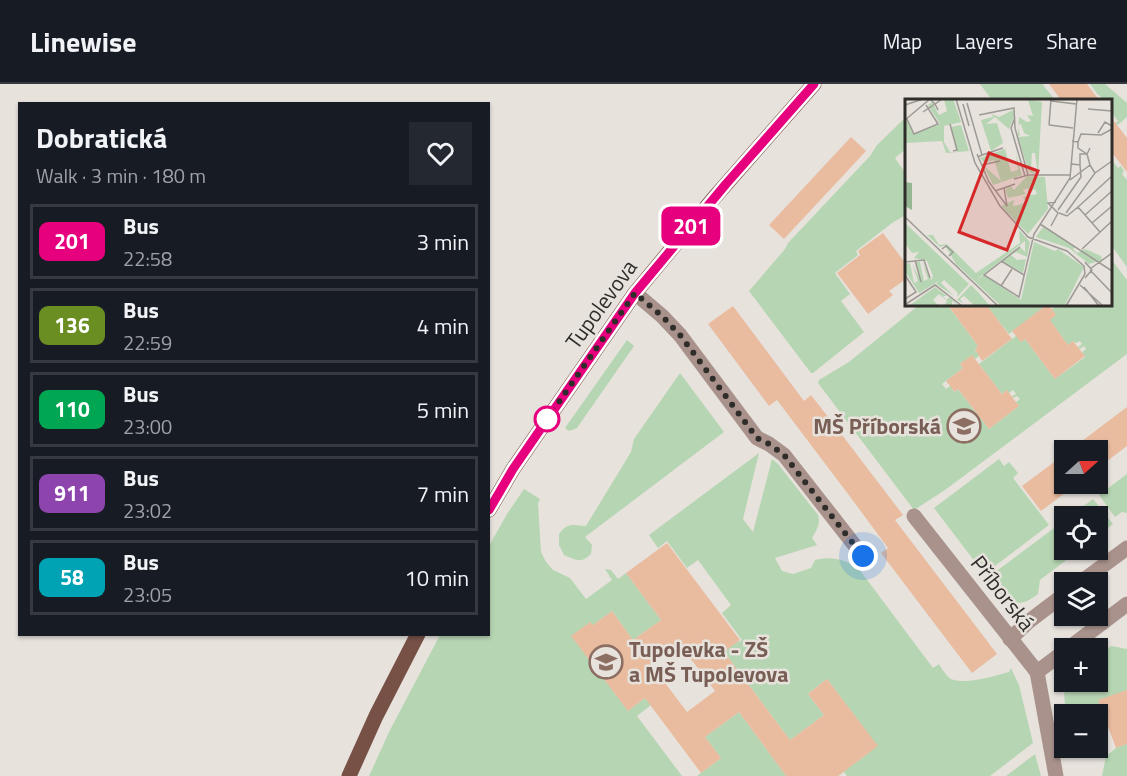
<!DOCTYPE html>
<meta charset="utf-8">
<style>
body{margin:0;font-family:"Titillium Web",sans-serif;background:#242831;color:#f1f3f6;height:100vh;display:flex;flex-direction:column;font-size:22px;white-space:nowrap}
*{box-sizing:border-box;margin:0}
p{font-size:20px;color:#9ea1a6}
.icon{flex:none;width:33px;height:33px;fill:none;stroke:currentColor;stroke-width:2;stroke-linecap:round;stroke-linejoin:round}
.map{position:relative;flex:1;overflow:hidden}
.side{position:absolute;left:18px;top:18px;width:472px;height:534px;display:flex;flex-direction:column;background:#171b24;border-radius:0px;box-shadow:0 2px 4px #0004}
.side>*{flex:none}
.badge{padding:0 12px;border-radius:9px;font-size:21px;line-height:39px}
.needle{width:39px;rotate:69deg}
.controls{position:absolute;left:1054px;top:356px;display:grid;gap:12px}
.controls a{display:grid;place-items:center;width:54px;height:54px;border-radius:0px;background:#171b24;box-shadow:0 2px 4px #0004;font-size:30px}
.you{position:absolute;width:30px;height:30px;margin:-15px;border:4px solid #fff;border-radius:50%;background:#1a73e8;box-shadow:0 0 0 9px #1a73e833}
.map>.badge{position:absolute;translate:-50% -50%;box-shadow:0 0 0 3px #fff}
.round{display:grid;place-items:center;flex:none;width:63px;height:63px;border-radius:0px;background:#242831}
.overview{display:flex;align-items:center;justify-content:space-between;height:102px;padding:0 18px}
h1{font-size:28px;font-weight:700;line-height:45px}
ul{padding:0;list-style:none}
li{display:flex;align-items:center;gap:18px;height:75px;margin:0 12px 9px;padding:0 6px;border:3px solid #363941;border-radius:0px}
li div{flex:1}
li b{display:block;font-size:22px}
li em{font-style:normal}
li .badge{min-width:66px;font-weight:700;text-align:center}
header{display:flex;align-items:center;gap:36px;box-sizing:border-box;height:84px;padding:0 30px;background:#171b24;border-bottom:2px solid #363941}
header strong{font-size:28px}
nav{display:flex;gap:33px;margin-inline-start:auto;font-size:21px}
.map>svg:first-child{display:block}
.green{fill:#b6d6b3}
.building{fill:#e9bca0;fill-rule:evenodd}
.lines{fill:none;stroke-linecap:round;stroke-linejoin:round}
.minor{stroke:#a9928c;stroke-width:15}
.major{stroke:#775046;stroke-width:15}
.line-casing{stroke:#fff;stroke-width:14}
.line{stroke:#e6007e;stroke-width:9}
.walk{stroke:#2f2d2a;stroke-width:6;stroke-dasharray:0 10.8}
.stop-dot{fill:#fff;stroke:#e6007e;stroke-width:3}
.labels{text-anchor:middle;stroke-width:5;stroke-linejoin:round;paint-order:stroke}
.street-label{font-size:22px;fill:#2f2d2a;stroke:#e7e2dc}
.education-label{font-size:22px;font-weight:bold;fill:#785e54;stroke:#e7e2dc;text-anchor:end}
.inset-road{fill:none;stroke:#9d9a95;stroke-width:1.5}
.view{fill:#d62828;fill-opacity:0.15;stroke:#d62828;stroke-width:3}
.inset-edge{fill:none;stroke:#2f2d2a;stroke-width:3}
</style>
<header>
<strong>Linewise</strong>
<nav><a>Map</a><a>Layers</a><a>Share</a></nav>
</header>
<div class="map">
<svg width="1127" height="692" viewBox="0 0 1127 692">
<rect width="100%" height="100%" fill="#e7e2dc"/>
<g class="green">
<path d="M 980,0 L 1044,0 L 1043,1 L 1055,16 L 992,16 Z"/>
<path d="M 1090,0 L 1105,0 L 1127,19 L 1127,33 L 1119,40 L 1112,42 L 1118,37 L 1111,28 L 1110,16 L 1104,16 L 1099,11 L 1098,11 Z"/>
<path d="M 906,33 L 906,65 L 895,74 L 906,90 L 906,131 L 892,139 L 856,167 L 858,171 L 835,189 L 850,210 L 841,217 L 864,248 L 813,289 L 811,289 L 749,207 L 785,165 L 788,159 L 870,72 L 877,61 Z"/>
<path d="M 1111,75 L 1118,84 L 1121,82 L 1124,87 L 1122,90 L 1127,96 L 1127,183 L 1111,161 Z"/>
<path d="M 1111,175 L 1127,196 L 1127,270 L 945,406 L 914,426 L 818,299 L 819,296 L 849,278 L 919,221 L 952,221 L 949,223 L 978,262 L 975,266 L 977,269 L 981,266 L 983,269 L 966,282 L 963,278 L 960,280 L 963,284 L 942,300 L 946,305 L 954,299 L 952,305 L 955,308 L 958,305 L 989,345 L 1019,322 L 1016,318 L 1020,315 L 1017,312 L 1013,314 L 1012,312 L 1016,310 L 1013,306 L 1009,309 L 1007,306 L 1002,310 L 979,280 L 1020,249 L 1019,255 L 1021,258 L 1025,255 L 1055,295 L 1085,273 L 1082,268 L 1086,265 L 1084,262 L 1080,265 L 1078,263 L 1082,260 L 1080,257 L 1076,259 L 1073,257 L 1068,261 L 1045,230 L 1058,221 L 1110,220 Z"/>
<path d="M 986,221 L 1040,221 L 1043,224 L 1009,250 Z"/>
<path d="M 627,256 L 634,262 L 577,344 L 569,347 L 565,344 Z"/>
<path d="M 680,289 L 724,348 L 585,453 L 592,461 L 591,470 C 581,480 576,476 564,471 L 559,461 L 559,450 C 568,438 572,441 586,442 L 631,368 L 634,355 Z"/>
<path d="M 759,369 L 743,435 L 753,448 L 772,375 L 778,380 L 818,431 C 821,440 816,447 812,454 L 817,461 L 775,474 L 782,487 L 793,490 L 811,484 L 815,476 C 831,472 845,475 859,485 L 933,584 L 939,580 C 942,585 946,592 951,595 C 967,601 993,592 1009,588 L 1011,584 L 1019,601 L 1033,659 L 990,692 L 847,692 L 844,688 L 838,692 L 817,692 L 842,656 L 858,677 L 877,662 L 827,595 L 808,610 L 824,631 L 790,656 L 724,568 L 737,557 L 738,558 L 742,556 L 722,529 L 731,521 L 698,476 L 687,484 L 667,457 L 658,464 L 649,451 Z"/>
<path d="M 999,375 L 1004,382 L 1009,378 L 1018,389 L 1013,394 L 1049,441 L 987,488 L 982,487 L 934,424 Z"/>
<path d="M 1127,390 L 1127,429 L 1122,428 L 1115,433 L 1099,411 Z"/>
<path d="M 524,405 L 540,415 L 538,419 L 541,468 L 546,478 L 553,486 L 570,494 L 586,515 L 612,496 L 605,485 L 611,486 L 618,495 L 626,489 L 661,536 L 633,556 L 612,527 L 593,541 L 590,538 L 572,552 L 628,627 L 645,614 L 651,621 L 637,632 L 682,692 L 369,692 L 390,646 L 440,551 L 489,550 L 489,462 L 507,430 Z"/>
<path d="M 1093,415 L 1113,440 L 1098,452 L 1098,432 L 1070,432 Z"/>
<path d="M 1065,436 L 1065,465 L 1081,465 L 1040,496 L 1038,510 C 1015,528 1005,517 990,497 L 990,492 Z"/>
<path d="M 1111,562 L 1127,565 L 1127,606 L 1099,617 L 1106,638 L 1098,641 L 1098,630 L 1066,630 L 1064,610 L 1071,597 L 1098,597 L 1098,572 Z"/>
<path d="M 739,628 L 786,692 L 697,692 L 721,674 L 705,653 Z"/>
<path d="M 1127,660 L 1127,692 L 1102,692 L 1106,672 L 1116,664 Z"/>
<path d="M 1035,670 L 1041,692 L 1006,692 Z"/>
</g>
<g class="building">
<path d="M 1049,0 L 1087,0 L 1099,16 L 1061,16 Z"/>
<path d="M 1110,32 L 1127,54 L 1127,88 L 1110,66 Z"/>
<path d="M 851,53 L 866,67 L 784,155 L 769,141 Z"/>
<path d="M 883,149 L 906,180 L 906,195 L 889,207 L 893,211 L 868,230 L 837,189 L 860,171 L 858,167 Z"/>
<path d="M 947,220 L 986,220 L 1012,255 L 982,277 L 975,265 L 978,262 Z"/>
<path d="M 1048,220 L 1056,231 L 1050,236 L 1068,261 L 1073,257 L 1085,272 L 1055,295 L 1025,255 L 1021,258 L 1012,247 Z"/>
<path d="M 733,222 L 804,317 L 811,311 L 842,351 L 903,431 L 895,436 L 997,570 L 972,589 L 881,469 L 888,464 L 848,410 L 777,316 L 769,322 L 708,240 Z"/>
<path d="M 972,271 L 1002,310 L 1007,306 L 1019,322 L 989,345 L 958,305 L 955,308 L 946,297 L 963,284 L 960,280 Z"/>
<path d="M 1127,323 L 1127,362 L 1098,384 L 1098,366 L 1070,366 Z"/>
<path d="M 1065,370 L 1065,409 L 1041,427 L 1022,402 Z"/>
<path d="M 667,459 L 740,556 L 724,568 L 790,656 L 824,631 L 808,610 L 827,595 L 878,662 L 838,692 L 786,692 L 739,628 L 705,653 L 721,674 L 701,689 L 645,614 L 628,627 L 571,552 L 590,538 L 593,541 L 612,527 L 633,556 L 661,536 L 626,489 ZM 678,558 L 715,607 L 687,628 L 650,579 Z"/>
<path d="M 1127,606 L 1127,660 L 1116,664 L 1098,616 Z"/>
</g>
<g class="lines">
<g class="minor">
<path d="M 635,209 L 662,232 L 680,251 L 757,354 L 769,360 L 784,371 L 863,472"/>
<path d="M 914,432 L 1037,588 L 1056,692"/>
<path d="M 1081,498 L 1127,464"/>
<path d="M 1010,555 L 1028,538 L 1065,510"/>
<path d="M 1069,564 L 1127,520"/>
<path d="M 1037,588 L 1065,567"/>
</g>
<g class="major">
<path d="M 489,426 L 513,385 L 542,343 L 635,209 L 713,115 L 814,0"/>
<path d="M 349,692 L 376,632 L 418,550"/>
</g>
</g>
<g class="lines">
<g class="line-casing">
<path id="line" d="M 489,426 L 513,385 L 542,343 L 635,209 L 726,100 L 814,0"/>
</g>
<use href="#line" class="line"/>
<path class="walk" d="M 547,335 L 635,209 L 662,232 L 680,251 L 757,354 L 769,360 L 784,371 L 863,472"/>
</g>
<defs>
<g id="school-ring" transform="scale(1.725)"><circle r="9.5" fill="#e7e2dc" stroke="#8d6e63" stroke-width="1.5"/><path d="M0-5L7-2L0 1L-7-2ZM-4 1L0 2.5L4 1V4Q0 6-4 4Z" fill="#8d6e63"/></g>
</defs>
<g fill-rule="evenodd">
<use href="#school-ring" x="964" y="342"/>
<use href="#school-ring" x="606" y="578"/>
</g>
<circle class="stop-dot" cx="547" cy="335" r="12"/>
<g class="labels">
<g class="street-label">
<text transform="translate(601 220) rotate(-54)" y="8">Tupolevova</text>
<text transform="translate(1003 509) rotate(52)" y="8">Příborská</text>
</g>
<g class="education-label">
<text x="941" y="350">MŠ Příborská</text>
<text x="629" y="573" text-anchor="start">Tupolevka - ZŠ<tspan x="629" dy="25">a MŠ Tupolevova</tspan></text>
</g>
</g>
<g transform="translate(905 15)">
<rect width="207" height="207" fill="#e7e2dc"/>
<path d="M 39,0 L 48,0 L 56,23 L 39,27 L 39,43 L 45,53 L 52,53 L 46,28 L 56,26 L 64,52 L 41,54 L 37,42 L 0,44 L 0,23 L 3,22 L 9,35 L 35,25 L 23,6 L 27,3 L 34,16 L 42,12 ZM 123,1 L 137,3 L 133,76 L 130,54 L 127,54 L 126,69 L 131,76 L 124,73 L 113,38 L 125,37 L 119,34 L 116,25 L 113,26 L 115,36 L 113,37 L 114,18 L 122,23 L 126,22 L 122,16 L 128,17 ZM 108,11 L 109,17 L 104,30 L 90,18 L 81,25 L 92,24 L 98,44 L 86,52 L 76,21 L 88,18 L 87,15 L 94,18 ZM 100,50 L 106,73 L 113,71 L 111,56 L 117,76 L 88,86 L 79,67 L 96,82 L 89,61 L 79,64 L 75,59 ZM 122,77 L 140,78 L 143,110 L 123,135 L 96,107 L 109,101 L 108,107 L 114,106 L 121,103 L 118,98 L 132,95 L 130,90 L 123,94 L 123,89 L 118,91 L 121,95 L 103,99 L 100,89 L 104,92 L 101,89 L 106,87 L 109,91 ZM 0,124 L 64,185 L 52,198 L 53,194 L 39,181 L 36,184 L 49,197 L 31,185 L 34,182 L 14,194 L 0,172 L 0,165 L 5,164 L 9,184 L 13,182 L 7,164 L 16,183 L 11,163 L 15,163 L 19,182 L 23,180 L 17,162 L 26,181 L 28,177 L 22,162 L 9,159 L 14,153 L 7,154 L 0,144 ZM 138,128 L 171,148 L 168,150 L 172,154 L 180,150 L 196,157 L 197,161 L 184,165 L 164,149 L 131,138 ZM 114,131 L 125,143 L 122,158 L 111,153 L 106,156 L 112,161 L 121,160 L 118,174 L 97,162 L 115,148 L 120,153 L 120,142 L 70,182 L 79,176 L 116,201 L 129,143 L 150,152 L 153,150 L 179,168 L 160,206 L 96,207 L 51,165 L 40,146 L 35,148 L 22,136 L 28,136 L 34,146 L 42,145 L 71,174 L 115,144 ZM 66,186 L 73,193 L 85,207 L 70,207 L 59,197 L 55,200 L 58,204 L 52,201 ZM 30,188 L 42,197 L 38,197 L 41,201 L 45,198 L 54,207 L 47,202 L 47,207 L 39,207 L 42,202 L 34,195 L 28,201 L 34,207 L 4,207 Z" fill="#b6d6b3"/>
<path d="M 0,83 L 7,84 L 7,111 L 0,107 Z" fill="#95b792"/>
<path class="inset-road" d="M 51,0 L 70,64 L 95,107 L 123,138 L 162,152 L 179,167 L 180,175 L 161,207M 146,2 L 171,5M 62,4 L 77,56 L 73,58M 58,5 L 64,27M 0,6 L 18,0M 183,10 L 207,12M 18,13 L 30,5 L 33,11M 74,16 L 109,9 L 110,29 L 123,76M 110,18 L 106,29 L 120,77M 2,20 L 9,35 L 33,25 L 21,6M 0,21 L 25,0 L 30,5 L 37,0M 45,25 L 52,51 L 48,52M 144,26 L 146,0M 144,26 L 168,29M 193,34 L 200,23 L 207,27M 167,42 L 173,43 L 173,49 L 182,55 L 185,49M 173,43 L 176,35 L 196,36 L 207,30M 72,55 L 84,83 L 102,107 L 99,89M 77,56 L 98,49M 167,65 L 175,66 L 175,55 L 182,55 L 185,66M 77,66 L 95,62M 190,74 L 207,62M 109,80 L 123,76 L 166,76M 90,92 L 110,85M 153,111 L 176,78 L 175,66M 154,114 L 162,117 L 173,108M 161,114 L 190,74 L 185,66 L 165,81M 180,116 L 207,92M 0,118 L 93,207M 187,124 L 207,107M 135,125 L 207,172M 146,127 L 153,114 L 143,104 L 151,103M 195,133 L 173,108 L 207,77M 115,148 L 79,176 L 114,198 L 129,135 L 165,79 L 172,0M 37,150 L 41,147 L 48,153 L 44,157M 177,150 L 207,122M 10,161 L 16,183M 96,162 L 119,176M 0,163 L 19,161 L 25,179M 185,170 L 207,154M 185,171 L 207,194M 0,176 L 11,193 L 0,200M 180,179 L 187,171 L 180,163M 175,186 L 198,207M 96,187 L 107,170M 179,188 L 194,207M 1,205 L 30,186 L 57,207"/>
<path class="view" d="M 84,54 L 133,72 L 102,151 L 54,133 Z"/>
<rect width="207" height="207" class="inset-edge"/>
</g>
</svg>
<div class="controls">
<a><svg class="needle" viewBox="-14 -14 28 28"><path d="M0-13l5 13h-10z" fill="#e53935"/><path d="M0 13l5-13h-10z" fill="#9ea1a6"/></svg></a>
<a><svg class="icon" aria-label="locate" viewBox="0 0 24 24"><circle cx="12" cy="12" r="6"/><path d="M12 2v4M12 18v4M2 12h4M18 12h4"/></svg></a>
<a><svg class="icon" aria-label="layers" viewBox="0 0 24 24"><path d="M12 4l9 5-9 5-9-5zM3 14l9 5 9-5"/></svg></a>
<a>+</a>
<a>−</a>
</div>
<div class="you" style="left:863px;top:472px"></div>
<b class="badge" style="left:691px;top:142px;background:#e6007e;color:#fff">201</b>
<section class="side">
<div class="overview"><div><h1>Dobratická</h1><p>Walk · 3 min · 180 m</p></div><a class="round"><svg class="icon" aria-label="heart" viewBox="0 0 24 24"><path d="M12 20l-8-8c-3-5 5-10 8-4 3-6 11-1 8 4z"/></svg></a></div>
<ul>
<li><span class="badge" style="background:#e6007e;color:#fff">201</span><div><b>Bus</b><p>22:58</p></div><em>3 min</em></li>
<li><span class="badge" style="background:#6b8e23;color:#fff">136</span><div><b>Bus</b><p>22:59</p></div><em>4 min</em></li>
<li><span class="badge" style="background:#00a651;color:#fff">110</span><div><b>Bus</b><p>23:00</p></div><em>5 min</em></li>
<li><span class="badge" style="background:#8e44ad;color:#fff">911</span><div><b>Bus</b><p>23:02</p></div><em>7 min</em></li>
<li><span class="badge" style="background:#00a3b4;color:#fff">58</span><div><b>Bus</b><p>23:05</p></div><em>10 min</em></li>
</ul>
</section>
</div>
